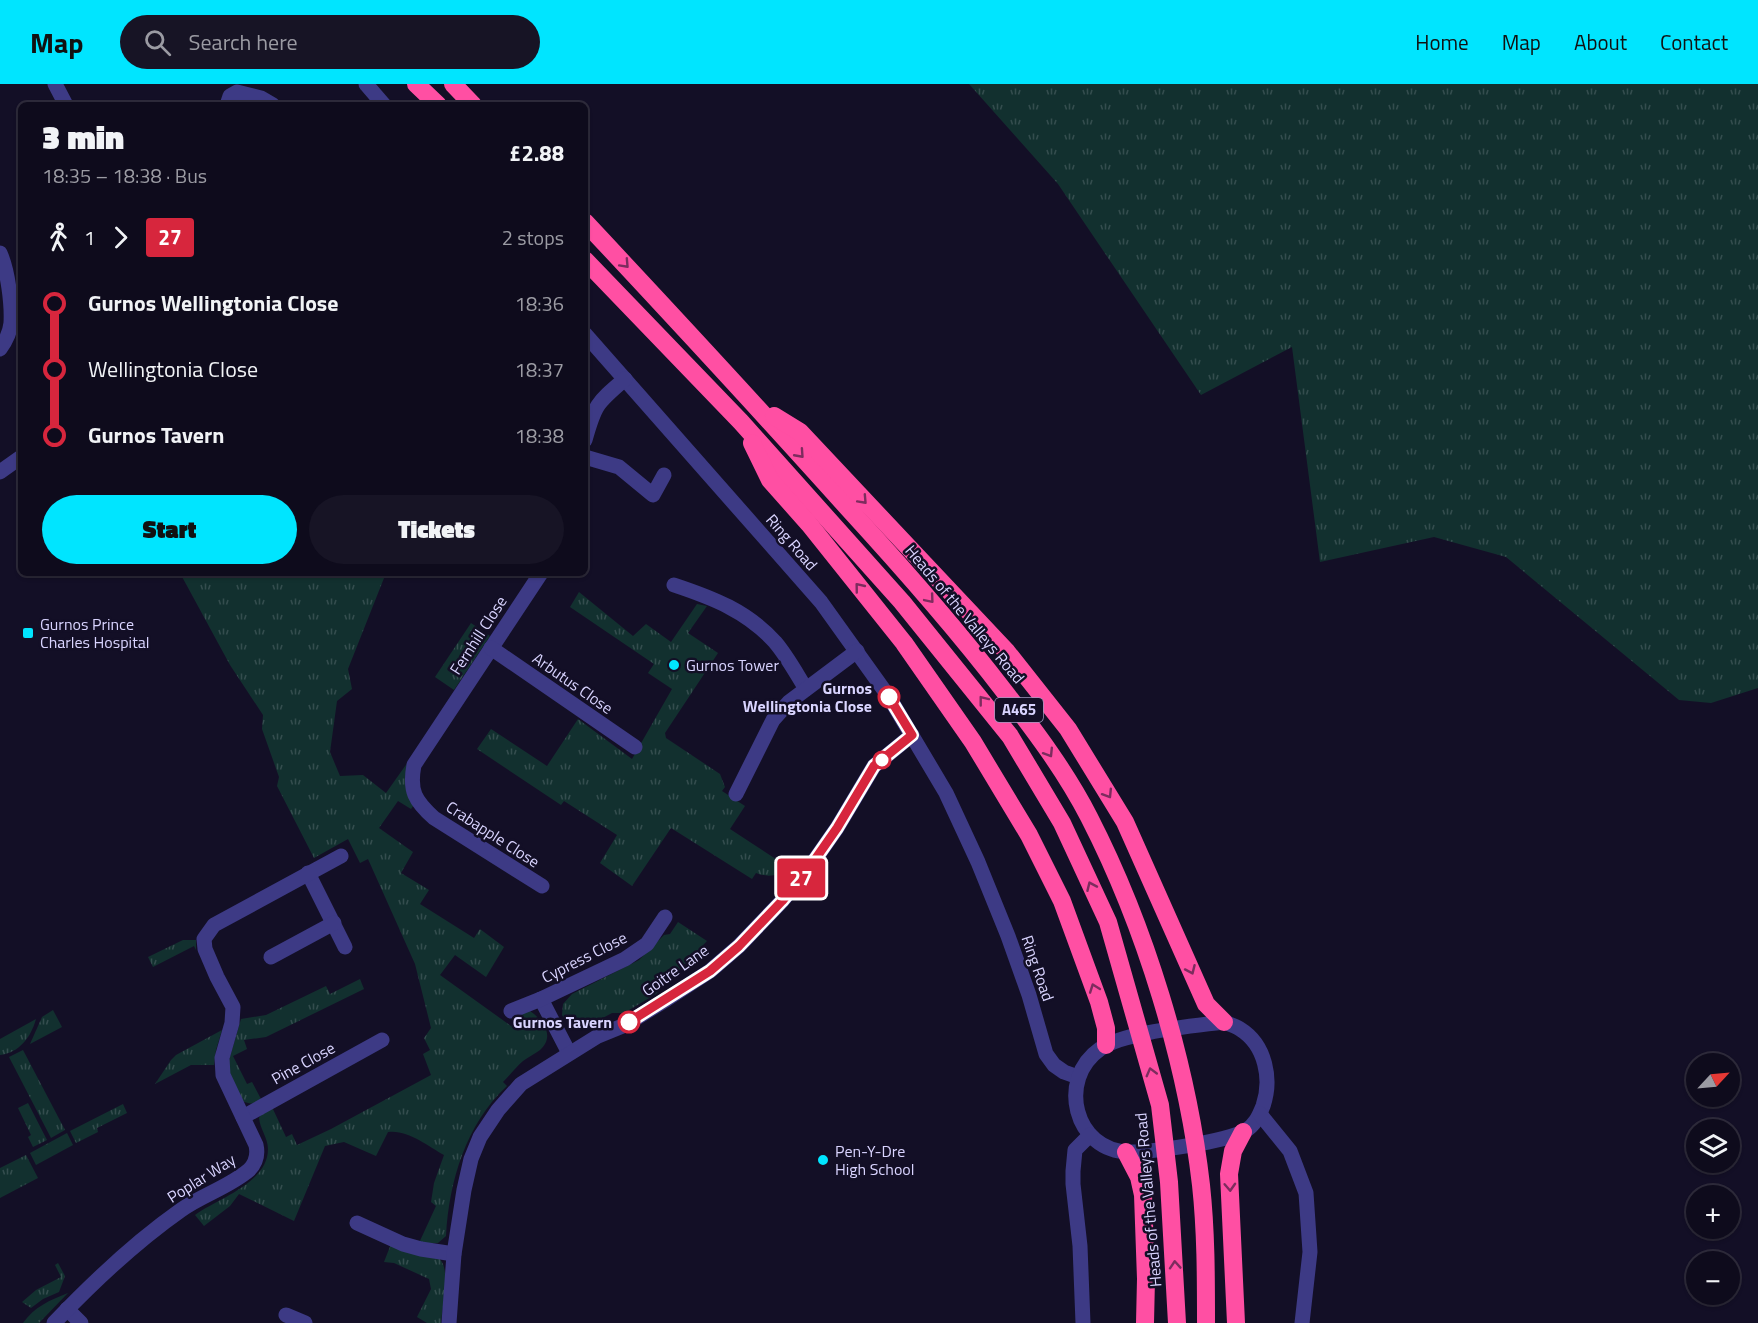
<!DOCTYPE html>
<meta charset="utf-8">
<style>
body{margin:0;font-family:"Titillium Web",sans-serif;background:#171425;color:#f1f3f6;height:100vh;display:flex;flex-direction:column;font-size:22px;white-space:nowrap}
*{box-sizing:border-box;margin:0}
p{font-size:20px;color:#9b9ba3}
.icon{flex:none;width:33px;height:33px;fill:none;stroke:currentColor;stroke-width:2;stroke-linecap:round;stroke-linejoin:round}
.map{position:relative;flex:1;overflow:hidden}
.panel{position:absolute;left:18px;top:18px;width:570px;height:474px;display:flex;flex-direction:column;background:#0e0b1c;border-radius:9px;box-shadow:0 2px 4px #0004,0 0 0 2px #2e2b3b}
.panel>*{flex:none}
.badge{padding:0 12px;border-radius:4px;font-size:21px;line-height:39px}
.needle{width:39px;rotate:64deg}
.fabs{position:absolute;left:1686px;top:969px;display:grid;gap:12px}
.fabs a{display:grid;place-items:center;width:54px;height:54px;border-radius:50%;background:#0e0b1c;box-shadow:0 2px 4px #0004,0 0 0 2px #2e2b3b;font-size:30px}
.map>.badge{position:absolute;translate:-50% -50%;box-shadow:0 0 0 3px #fff}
.legs{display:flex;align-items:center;gap:9px;height:66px;padding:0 24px;font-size:20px}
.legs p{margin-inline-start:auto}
.headline{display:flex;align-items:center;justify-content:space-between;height:102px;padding:0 24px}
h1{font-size:33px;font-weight:800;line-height:45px}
.action{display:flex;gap:12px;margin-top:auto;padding:12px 24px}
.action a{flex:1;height:69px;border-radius:36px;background:#00e5ff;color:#111;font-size:24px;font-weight:800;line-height:69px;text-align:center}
.action a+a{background:#171425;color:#f1f3f6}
ul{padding:0 24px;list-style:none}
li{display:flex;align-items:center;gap:21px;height:66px;font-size:22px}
li i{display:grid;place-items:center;width:9px;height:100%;margin:0 8px;background:currentColor}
li i::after{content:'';width:15px;height:15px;margin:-8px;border:4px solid;border-radius:50%;background:#0e0b1c}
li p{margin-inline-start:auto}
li:first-child i{background:linear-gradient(#0000 50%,currentColor 0)}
li:last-child i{background:linear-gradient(currentColor 50%,#0000 0)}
header{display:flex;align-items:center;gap:36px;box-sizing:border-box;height:84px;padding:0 30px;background:#00e5ff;color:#111}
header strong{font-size:28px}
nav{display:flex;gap:33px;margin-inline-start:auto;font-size:21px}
.search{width:420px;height:54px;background:#171425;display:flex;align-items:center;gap:15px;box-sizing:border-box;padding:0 21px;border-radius:33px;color:#9b9ba3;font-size:22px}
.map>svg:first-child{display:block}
.grass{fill:url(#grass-tufts)}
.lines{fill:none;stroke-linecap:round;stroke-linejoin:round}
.minor{stroke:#3d3a85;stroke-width:15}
.highway{stroke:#ff4fa3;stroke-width:18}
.oneway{stroke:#7d2c5e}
.line-1-casing{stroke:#fff;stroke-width:14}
.line-1{stroke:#d7263d;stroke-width:9}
.poi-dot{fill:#00e5ff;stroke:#130f26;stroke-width:2}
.stop-1-dot{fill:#fff;stroke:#d7263d;stroke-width:3}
.labels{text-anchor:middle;stroke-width:5;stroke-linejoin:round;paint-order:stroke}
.shield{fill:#130f26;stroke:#9e99be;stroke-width:1.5}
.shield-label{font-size:15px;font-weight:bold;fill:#d9d4ff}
.street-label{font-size:16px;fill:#d9d4ff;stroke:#130f26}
.poi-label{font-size:16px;fill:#d9d4ff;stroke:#130f26;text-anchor:start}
.stop-label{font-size:16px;font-weight:bold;fill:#d9d4ff;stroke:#130f26;text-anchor:end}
</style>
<header>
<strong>Map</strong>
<div class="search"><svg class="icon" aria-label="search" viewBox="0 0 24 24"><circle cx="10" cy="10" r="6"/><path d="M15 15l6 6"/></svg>Search here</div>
<nav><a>Home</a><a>Map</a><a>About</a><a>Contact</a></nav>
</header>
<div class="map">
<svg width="1758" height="1239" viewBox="0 0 1758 1239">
<defs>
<pattern id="grass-tufts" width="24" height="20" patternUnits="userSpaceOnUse" patternTransform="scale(1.5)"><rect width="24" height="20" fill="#12302f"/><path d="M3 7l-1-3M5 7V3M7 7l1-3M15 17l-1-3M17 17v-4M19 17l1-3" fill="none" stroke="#344d4e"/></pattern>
</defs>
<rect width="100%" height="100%" fill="#130f26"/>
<g class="grass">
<path d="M 969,0 L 1758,0 L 1758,604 L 1711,619 L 1679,616 L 1506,473 L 1434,453 L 1320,478 L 1292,263 L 1201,311 L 1058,100 Z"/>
<path d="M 180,489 L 386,489 L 348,585 L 352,605 L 337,617 L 330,668 L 340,692 L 363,691 L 386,709 L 408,678 L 414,721 L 411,725 L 398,717 L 379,744 L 413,768 L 401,789 L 429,806 L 420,820 L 474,854 L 480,845 L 504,863 L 486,893 L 455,871 L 440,891 L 511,942 L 521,930 L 530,927 C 544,937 555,952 540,966 C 535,970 528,973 523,977 C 516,983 510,991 503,998 L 507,1002 C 466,1040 449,1097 446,1152 L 438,1159 L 419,1159 L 436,1122 L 431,1118 L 434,1099 L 444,1071 C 428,1062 407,1045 388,1048 L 376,1072 L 344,1058 L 325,1062 L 294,1137 L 239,1110 L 230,1122 L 204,1142 L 195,1131 C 219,1114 268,1099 268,1065 C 268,1054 260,1045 259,1034 L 263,1027 L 272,1023 L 286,1053 L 292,1050 L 297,1061 L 331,1045 L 431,991 L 423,970 L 430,966 L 424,954 L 431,944 L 415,880 L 368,775 L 360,779 L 348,755 L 314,774 L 277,702 L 279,693 L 262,645 L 263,631 L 230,581 Z"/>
<path d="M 579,508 L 633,552 L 646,540 L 671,558 L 697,520 L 707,522 L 688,549 L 718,569 L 665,649 L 666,654 L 720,690 L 725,703 L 722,707 L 745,722 L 730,745 L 788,783 C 778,792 769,794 756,789 L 752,795 L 671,744 L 632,802 L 600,779 L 617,751 L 564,717 L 561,721 L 477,665 L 491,645 L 547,682 L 578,635 L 632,675 L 672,605 L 648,589 L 654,580 L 570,523 Z"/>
<path d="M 471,539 L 490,552 L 454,606 L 435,593 Z"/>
<path d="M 678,838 L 707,857 L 656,910 L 624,929 L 612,929 L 582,945 L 571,944 L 562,931 L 563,920 L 572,910 L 639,876 L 664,851 L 670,850 Z"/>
<path d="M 183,856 L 196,856 L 196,866 L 194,862 L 153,883 L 148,873 Z"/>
<path d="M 360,895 L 364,905 L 266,953 L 244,956 L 247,965 L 233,972 L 247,1000 L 252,998 L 261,1015 C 254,1021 250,1020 242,1017 L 227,983 L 241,935 L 266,931 L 326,902 L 330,910 Z"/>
<path d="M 53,926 L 62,943 L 30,960 L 42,933 Z"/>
<path d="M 36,935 C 31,953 19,969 0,971 L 0,955 Z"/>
<path d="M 222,946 L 216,966 L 214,981 L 191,981 L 155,1000 L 171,976 L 176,971 Z"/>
<path d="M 23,966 L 65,1046 L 51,1054 L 9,973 Z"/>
<path d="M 28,1019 L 47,1056 L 33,1063 L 28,1053 L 31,1051 L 18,1024 Z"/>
<path d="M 123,1020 L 127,1029 L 97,1044 L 98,1048 L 76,1059 L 70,1047 Z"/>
<path d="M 67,1049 L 73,1061 L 36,1081 L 30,1069 Z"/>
<path d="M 26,1071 L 38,1094 L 0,1114 L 0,1084 Z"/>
<path d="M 391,1160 C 403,1163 429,1168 438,1174 C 452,1182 442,1224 441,1239 L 427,1239 L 417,1233 L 431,1205 L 429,1195 L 394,1179 L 384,1178 Z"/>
<path d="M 58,1179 L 65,1192 L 59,1208 L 43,1215 L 31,1224 L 22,1218 L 36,1206 L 61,1193 L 55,1181 Z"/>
<path d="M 68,1209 L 39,1239 L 23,1239 C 34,1223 50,1216 68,1209 Z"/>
</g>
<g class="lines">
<g class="minor">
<path d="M 55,0 L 66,21"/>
<path d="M 366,0 L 384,21"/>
<path d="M 227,21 L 230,12 L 237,8 L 261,14 L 273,21"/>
<path d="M 0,169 C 8,187 12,220 11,239 C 10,249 5,258 0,265"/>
<path d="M 585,250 L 821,518 L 889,613 L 946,709 L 978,778 L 1008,852 L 1029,911 L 1046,970 L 1054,981 L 1064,988 L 1078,993"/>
<path d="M 585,356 C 595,320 597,319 625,295"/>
<path d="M 585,373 L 619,383 L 653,411 L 664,391"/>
<path d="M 0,388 L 21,373"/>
<path d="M 541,489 L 414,681 C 409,707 415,717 434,734 L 542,802"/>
<path d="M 674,501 C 713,514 747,527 775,558 C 787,572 796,589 806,605"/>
<path d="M 491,564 L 635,663"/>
<path d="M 736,710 L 773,636 L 789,618 L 857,567"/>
<path d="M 308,789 L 345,863"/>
<path d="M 271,873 L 334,839"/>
<path d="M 541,915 L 569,969"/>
<path d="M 511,927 L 541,915 L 625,875 L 647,860 L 665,833"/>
<path d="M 1224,938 C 1229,940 1235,942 1240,945 C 1266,961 1272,996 1263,1022 C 1259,1032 1255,1041 1245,1047 C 1224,1058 1153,1068 1129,1068 C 1074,1067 1057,995 1100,965 C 1123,948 1194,942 1224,938 Z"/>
<path d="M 1260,1030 L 1290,1067 L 1306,1109 L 1310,1168 L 1302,1239"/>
<path d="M 243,1033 L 382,956"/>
<path d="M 357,1139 L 403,1160 L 421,1165 L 454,1170"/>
<path d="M 67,1225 L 81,1239"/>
<path d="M 286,1231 L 305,1239"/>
<path d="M 54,1239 C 93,1198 134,1159 181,1126 C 202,1111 229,1103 249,1086 C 256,1079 258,1070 256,1061 L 223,991 L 222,974 L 232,939 L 233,923 L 217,893 L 205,865 L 204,855 L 214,841 L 341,772"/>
<path d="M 449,1239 L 454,1170 L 464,1106 L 471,1075 L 480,1053 L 498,1026 L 521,1000 L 598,952 L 625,941 L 667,915 L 710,887 L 739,862 L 782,817 L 807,787 L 837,744 L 874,682 L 912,651"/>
<path d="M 1083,1239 L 1080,1162 L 1073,1100 L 1073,1087 L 1075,1066 L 1090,1051"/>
</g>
<g class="highway">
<path d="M 416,0 L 438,21"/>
<path d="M 453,0 L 473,21"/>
<path d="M 585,138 C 673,232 761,327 847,423 C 902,483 955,543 1004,607 C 1035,647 1066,688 1089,733 C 1145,842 1187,979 1201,1101 C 1206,1147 1206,1193 1206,1239"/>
<path d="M 585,176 L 741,338 L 902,518 L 1010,652 L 1062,739 L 1108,838 L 1160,1021 L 1169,1098 L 1177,1239"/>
<path d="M 774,332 L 800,348 L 1007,568 L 1068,645 L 1125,738 L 1206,920 L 1224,938"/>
<path d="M 752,359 L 770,396 L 809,440 L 904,559 L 973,658 L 1029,751 L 1062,817 L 1099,918 L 1106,944 L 1106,961"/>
<path d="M 1126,1068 L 1139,1093 L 1143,1111 L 1146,1195 L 1145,1239"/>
<path d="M 1236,1239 L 1229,1090 L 1233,1067 L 1243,1048"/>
</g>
</g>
<defs><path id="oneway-chevron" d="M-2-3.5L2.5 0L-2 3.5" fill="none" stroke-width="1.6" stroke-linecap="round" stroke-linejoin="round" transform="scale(1.5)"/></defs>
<g class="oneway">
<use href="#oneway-chevron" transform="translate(625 180) rotate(47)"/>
<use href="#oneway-chevron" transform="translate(800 370) rotate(48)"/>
<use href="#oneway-chevron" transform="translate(863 416) rotate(47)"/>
<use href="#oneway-chevron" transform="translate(859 503) rotate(-129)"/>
<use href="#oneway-chevron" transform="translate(930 515) rotate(50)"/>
<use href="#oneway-chevron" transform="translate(983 616) rotate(-128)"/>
<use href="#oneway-chevron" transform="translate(1049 669) rotate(58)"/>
<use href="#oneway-chevron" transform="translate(1108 710) rotate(58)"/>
<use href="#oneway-chevron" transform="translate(1091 802) rotate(-114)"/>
<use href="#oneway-chevron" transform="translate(1191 886) rotate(66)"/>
<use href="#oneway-chevron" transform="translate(1094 904) rotate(-110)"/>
<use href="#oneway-chevron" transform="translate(1151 988) rotate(-105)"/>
<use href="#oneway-chevron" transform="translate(1230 1103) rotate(87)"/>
<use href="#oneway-chevron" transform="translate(1175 1181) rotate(-94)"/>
</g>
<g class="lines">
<g class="line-1-casing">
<path id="line-1" d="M 629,938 L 710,887 L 739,862 L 782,817 L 807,787 L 837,744 L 874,682 L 912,651 L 889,613"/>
</g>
<use href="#line-1" class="line-1"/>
</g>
<g class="poi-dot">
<rect x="22" y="543" width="12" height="12" rx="3"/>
<circle cx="674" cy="581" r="6"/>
<circle cx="823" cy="1076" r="6"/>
</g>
<g class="stop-1-dot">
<circle cx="889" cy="613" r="10"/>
<circle cx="882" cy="676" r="8"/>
<circle cx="629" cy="938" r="10"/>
</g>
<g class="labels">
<rect class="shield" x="995" y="614" width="48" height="24" rx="4.5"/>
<g class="shield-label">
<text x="1019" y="631">A465</text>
</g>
<g class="street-label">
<text transform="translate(792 458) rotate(49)" y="6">Ring Road</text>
<text transform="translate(965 530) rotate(50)" y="6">Heads of the Valleys Road</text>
<text transform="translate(478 551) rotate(-57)" y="6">Fernhill Close</text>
<text transform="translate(573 599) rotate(35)" y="6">Arbutus Close</text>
<text transform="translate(493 750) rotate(33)" y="6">Crabapple Close</text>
<text transform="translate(584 873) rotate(-27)" y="6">Cypress Close</text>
<text transform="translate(1038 884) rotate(71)" y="6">Ring Road</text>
<text transform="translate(675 886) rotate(-35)" y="6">Goitre Lane</text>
<text transform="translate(303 979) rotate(-29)" y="6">Pine Close</text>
<text transform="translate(201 1094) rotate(-32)" y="6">Poplar Way</text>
<text transform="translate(1148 1116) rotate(-95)" y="6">Heads of the Valleys Road</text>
</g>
<g class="poi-label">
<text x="40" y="546">Gurnos Prince<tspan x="40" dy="18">Charles Hospital</tspan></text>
<text x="686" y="587">Gurnos Tower</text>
<text x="835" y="1073">Pen-Y-Dre<tspan x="835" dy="18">High School</tspan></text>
</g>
<g class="stop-label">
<text x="872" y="610">Gurnos<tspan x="872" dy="18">Wellingtonia Close</tspan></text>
<text x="612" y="944">Gurnos Tavern</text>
</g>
</g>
</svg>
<div class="fabs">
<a><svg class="needle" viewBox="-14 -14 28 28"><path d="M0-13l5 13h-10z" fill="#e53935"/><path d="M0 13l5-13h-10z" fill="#9b9ba3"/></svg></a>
<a><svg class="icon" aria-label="layers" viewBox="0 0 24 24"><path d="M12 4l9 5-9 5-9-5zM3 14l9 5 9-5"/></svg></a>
<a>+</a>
<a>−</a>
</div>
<b class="badge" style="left:801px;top:794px;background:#d7263d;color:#fff">27</b>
<section class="panel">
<div class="headline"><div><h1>3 min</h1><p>18:35 – 18:38 · Bus</p></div><b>£2.88</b></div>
<div class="legs"><svg class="icon" aria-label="walk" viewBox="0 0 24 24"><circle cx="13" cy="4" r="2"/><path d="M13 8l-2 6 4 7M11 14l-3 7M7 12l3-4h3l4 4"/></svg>1<svg class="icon" aria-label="forward" viewBox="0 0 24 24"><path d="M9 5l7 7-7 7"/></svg><b class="badge" style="background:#d7263d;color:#fff">27</b><p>2 stops</p></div>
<ul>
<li><i style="color:#d7263d"></i><b>Gurnos Wellingtonia Close</b><p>18:36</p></li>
<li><i style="color:#d7263d"></i><span>Wellingtonia Close</span><p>18:37</p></li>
<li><i style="color:#d7263d"></i><b>Gurnos Tavern</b><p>18:38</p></li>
</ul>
<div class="action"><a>Start</a><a>Tickets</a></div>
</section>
</div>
